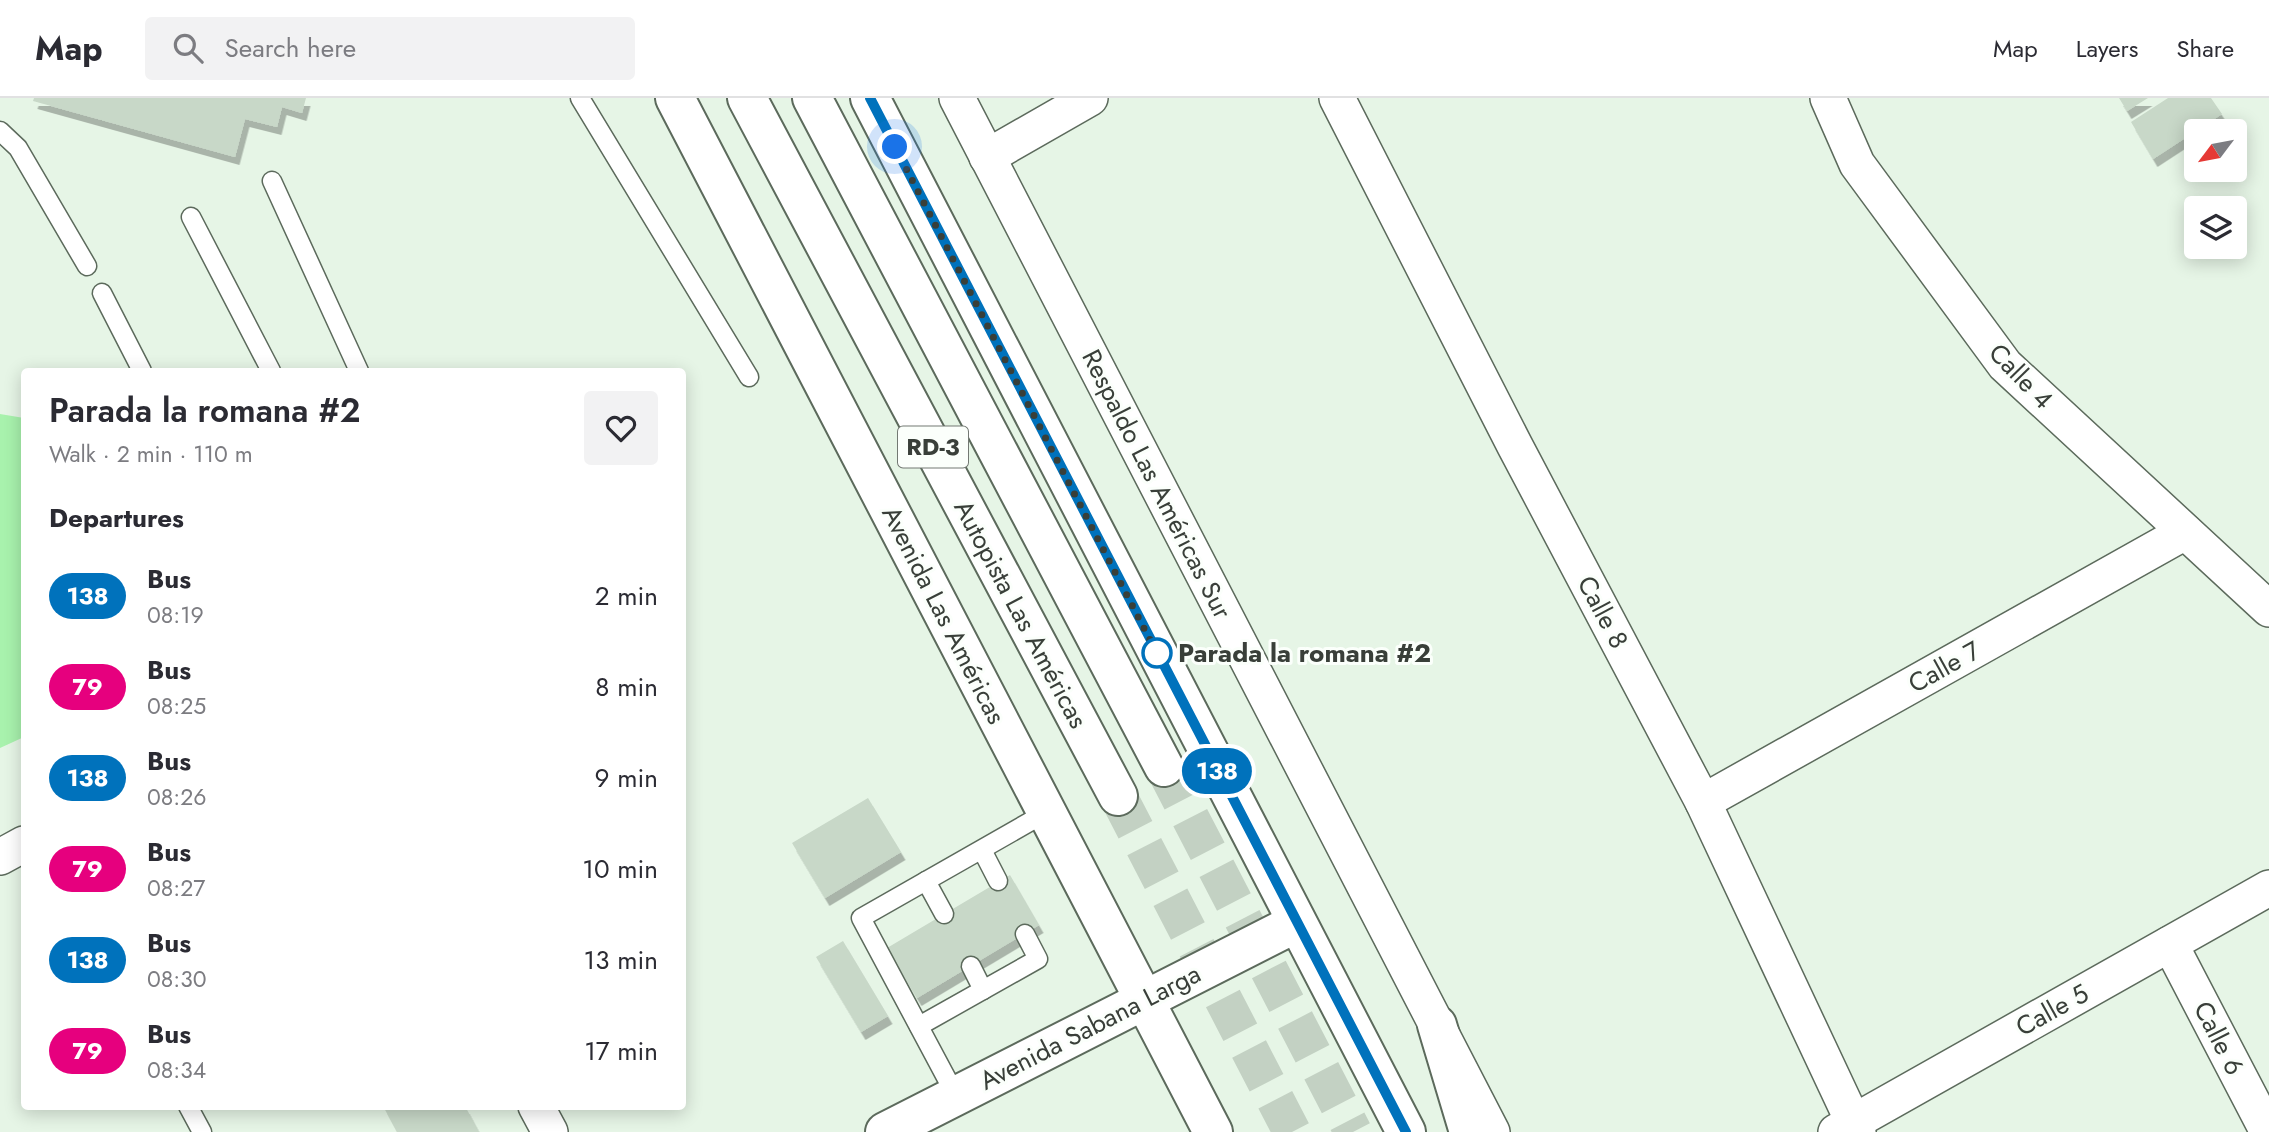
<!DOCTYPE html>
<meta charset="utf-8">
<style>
body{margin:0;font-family:Jost,sans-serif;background:#f2f2f3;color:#2b2b33;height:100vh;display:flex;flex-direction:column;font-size:26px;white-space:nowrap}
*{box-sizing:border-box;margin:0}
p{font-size:23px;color:#7c7c81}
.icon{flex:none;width:38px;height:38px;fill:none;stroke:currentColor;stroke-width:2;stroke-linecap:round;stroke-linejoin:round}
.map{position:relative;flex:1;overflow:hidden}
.side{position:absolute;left:21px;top:270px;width:665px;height:742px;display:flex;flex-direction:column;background:#fff;border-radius:7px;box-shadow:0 4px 18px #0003}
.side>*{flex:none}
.badge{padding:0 14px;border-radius:23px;font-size:24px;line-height:46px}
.needle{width:46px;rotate:238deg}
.fabs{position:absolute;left:2184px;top:21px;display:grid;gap:14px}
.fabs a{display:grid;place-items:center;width:63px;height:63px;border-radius:7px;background:#fff;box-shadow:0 4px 18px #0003;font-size:35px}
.you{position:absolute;width:35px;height:35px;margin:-18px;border:5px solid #fff;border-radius:50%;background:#1a73e8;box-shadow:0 0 0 10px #1a73e833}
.map>.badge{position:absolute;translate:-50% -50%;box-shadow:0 0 0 4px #fff}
h2{padding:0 28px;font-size:26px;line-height:63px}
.round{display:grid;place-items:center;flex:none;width:74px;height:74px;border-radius:7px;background:#f2f2f3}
.headline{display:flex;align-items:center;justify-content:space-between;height:119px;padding:0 28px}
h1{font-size:33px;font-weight:600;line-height:52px}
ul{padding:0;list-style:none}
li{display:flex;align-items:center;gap:21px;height:91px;padding:0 28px}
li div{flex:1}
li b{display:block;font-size:26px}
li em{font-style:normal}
li .badge{min-width:77px;font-weight:700;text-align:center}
header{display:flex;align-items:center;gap:42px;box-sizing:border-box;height:98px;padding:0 35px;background:#fff;border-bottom:2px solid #e1e1e2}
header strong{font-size:33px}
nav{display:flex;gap:38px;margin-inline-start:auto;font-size:24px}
.search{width:490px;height:63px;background:#f2f2f3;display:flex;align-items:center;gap:18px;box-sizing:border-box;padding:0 24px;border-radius:7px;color:#7c7c81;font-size:26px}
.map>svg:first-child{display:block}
.green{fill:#a8f2ad}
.building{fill:#c8d8c8;filter:url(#shadow)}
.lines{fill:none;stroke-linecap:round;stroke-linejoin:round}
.motorway-tunnel{stroke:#c3d1c3;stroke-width:38;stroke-dasharray:38 19;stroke-linecap:butt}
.service-casing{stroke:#5c6a5c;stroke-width:21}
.minor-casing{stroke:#5c6a5c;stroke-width:38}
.secondary-casing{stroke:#5c6a5c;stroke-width:42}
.primary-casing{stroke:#5c6a5c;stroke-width:42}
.motorway-casing{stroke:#5c6a5c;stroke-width:42}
.service{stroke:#fff;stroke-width:18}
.minor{stroke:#fff;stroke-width:35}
.secondary{stroke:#fff;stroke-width:38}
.primary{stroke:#fff;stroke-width:38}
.motorway{stroke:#fff;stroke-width:38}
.line-casing{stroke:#fff;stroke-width:16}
.line{stroke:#0072bc;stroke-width:10}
.walk{stroke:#393f39;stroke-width:7;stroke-dasharray:0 12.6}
.stop-dot{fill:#fff;stroke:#0072bc;stroke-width:3.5}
.labels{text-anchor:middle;stroke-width:6;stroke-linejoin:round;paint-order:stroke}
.shield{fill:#fbfffb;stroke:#737973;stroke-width:2}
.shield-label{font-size:24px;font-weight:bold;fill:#393f39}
.street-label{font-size:26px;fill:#393f39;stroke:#fbfffb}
.stop-label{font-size:26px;font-weight:bold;fill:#393f39;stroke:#fbfffb;text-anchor:start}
</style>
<header>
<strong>Map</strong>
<div class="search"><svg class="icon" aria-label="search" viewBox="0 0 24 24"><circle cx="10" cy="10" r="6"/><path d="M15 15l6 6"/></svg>Search here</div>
<nav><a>Map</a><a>Layers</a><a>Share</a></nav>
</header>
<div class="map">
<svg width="2269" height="1034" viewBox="0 0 2269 1034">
<defs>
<filter id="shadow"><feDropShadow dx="4.5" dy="8" stdDeviation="0" flood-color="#0004"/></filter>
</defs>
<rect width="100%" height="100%" fill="#e6f5e6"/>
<path class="green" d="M 0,316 L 24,320 L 24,639 L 0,650 Z"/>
<g class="building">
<path d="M 34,0 L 306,0 L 302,15 L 282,9 L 277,29 L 245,21 L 235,59 L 33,3 Z"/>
<path d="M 2119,0 L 2148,0 L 2127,13 Z"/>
<path d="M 2168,0 L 2211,0 L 2222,16 L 2153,61 L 2131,24 Z"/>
<path d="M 868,700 L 901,754 L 825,800 L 792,745 Z"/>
<path d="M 1010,777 L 1039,827 L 917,900 L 887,850 Z"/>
<path d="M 843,843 L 888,918 L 861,934 L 816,859 Z"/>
<path d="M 383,1008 L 465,1008 L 479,1034 L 397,1034 Z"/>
</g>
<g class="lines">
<g class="motorway-tunnel">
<path d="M 1164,669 L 1353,1034"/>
<path d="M 1118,698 L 1292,1034"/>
</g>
<g class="service-casing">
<g id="service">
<path d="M 580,0 L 749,279"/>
<path d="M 0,33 L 18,50 L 87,168"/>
<path d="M 272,83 L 359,273"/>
<path d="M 191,119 L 271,273"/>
<path d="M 102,195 L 142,273"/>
<path d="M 982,752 L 998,783"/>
<path d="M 926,783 L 944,816"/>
<path d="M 971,868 L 983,892"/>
<path d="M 919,928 L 1038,861 L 1025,836"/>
<path d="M 956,998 L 861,820 L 1047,714"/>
<path d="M 188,1008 L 202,1034"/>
</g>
</g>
<g class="minor-casing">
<g id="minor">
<path d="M 957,0 L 1492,1034"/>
<path d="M 1337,0 L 1515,348 L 1703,704 L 1858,1034"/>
<path d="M 1828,0 L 1857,66 L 2005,267 L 2269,511"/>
<path d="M 987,59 L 1090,0"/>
<path d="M 1703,704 L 2185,434"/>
<path d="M 0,759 L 24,746"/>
<path d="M 2170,846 L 2268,1034"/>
<path d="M 536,1008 L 550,1034"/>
<path d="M 1836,1034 L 2269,790"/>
</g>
</g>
<g class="secondary-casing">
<path id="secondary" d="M 885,1034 L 1296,825"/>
</g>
<g class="primary-casing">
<g id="primary">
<path d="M 675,0 L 1213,1034"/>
<path d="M 870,0 L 1406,1034"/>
<path d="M 1437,927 L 1469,1034"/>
</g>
</g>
<g class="motorway-casing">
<g id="motorway">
<path d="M 747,0 L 1118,698"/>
<path d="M 812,0 L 1164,669"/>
</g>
</g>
<use href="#service" class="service"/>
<use href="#minor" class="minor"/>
<use href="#secondary" class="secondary"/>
<use href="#primary" class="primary"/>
<use href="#motorway" class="motorway"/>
</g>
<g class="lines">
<g class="line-casing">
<path id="line" d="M 870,0 L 1406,1034"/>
</g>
<use href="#line" class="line"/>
<path class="walk" d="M 895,49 L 1163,567 L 1157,555"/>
</g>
<circle class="stop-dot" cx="1157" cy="555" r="14"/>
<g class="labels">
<rect class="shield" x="898" y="328.5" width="70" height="41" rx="5"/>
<g class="shield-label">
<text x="933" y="357">RD-3</text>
</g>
<g class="street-label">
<text transform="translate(2021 278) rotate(46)" y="9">Calle 4</text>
<text transform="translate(1157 386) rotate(63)" y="9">Respaldo Las Américas Sur</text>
<text transform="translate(1603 514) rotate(62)" y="9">Calle 8</text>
<text transform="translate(1021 516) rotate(62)" y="9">Autopista Las Américas</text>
<text transform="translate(944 517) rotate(63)" y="9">Avenida Las Américas</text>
<text transform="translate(1944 569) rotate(-29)" y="9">Calle 7</text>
<text transform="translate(2052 912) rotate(-29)" y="9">Calle 5</text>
<text transform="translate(1090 929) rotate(-27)" y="9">Avenida Sabana Larga</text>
<text transform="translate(2219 940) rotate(63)" y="9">Calle 6</text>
</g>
<g class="stop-label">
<text x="1178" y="564">Parada la romana #2</text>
</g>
</g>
</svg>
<div class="fabs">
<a><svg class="needle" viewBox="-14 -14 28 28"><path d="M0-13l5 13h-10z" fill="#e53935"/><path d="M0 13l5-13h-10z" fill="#7c7c81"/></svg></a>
<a><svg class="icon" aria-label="layers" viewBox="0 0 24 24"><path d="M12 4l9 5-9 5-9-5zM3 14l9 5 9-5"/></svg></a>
</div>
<div class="you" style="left:895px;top:49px"></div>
<b class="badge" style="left:1217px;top:673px;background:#0072bc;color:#fff">138</b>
<section class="side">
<div class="headline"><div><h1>Parada la romana #2</h1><p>Walk · 2 min · 110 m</p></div><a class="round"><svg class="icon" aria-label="heart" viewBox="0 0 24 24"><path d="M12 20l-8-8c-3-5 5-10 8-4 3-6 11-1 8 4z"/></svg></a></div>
<h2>Departures</h2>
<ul>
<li><span class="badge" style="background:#0072bc;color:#fff">138</span><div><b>Bus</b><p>08:19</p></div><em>2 min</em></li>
<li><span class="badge" style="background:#e6007e;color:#fff">79</span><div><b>Bus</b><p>08:25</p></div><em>8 min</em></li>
<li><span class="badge" style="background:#0072bc;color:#fff">138</span><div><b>Bus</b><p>08:26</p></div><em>9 min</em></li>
<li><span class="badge" style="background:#e6007e;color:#fff">79</span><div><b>Bus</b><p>08:27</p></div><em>10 min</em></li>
<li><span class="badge" style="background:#0072bc;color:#fff">138</span><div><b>Bus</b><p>08:30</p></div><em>13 min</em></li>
<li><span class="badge" style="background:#e6007e;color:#fff">79</span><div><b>Bus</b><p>08:34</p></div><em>17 min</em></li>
</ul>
</section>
</div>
